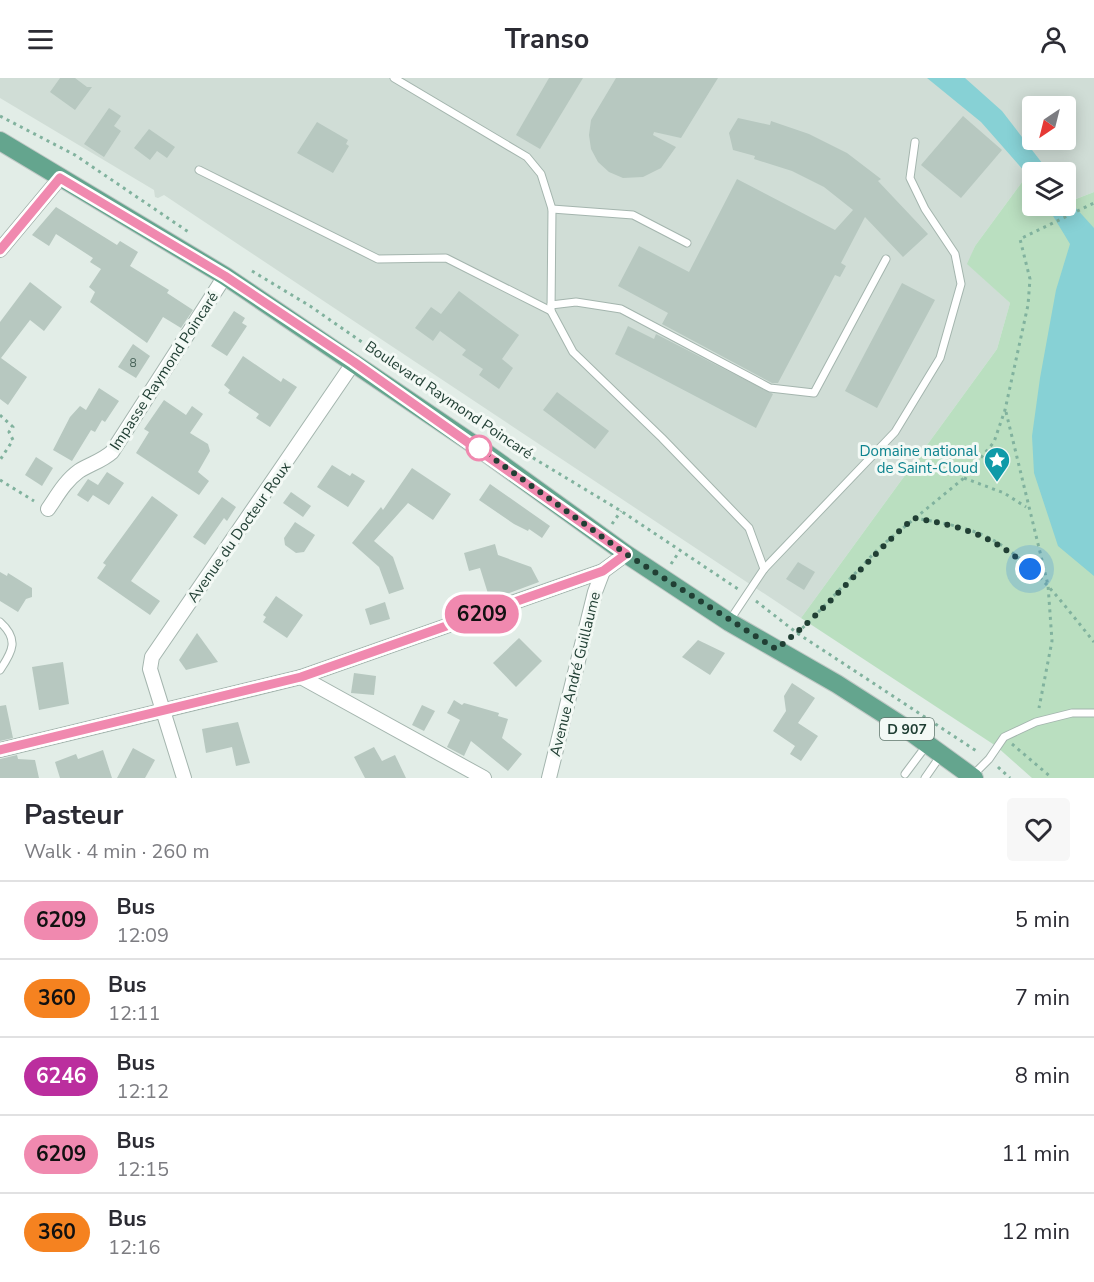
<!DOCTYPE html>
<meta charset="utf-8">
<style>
body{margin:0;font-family:"Nunito Sans",sans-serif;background:#f7f7f7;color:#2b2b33;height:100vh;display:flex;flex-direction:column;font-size:22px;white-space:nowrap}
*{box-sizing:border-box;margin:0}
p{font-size:20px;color:#7c7c81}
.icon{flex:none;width:33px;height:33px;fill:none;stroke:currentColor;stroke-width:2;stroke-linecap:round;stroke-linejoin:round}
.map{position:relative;height:700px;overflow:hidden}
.sheet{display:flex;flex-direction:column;background:#fff;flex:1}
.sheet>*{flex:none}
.badge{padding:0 12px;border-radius:20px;font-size:21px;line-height:39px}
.needle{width:39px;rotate:215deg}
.tools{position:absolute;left:1022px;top:18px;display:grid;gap:12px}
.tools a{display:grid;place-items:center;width:54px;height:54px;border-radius:6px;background:#fff;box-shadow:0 3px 15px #0003;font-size:30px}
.you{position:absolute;width:30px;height:30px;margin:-15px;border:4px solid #fff;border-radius:50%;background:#1a73e8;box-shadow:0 0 0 9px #1a73e833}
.map>.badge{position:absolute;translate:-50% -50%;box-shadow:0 0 0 3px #fff}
.round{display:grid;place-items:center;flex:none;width:63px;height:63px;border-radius:6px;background:#f7f7f7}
.headline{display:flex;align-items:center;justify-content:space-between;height:102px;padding:0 24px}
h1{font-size:28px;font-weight:700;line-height:45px}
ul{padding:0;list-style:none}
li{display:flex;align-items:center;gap:18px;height:78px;padding:0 24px;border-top:2px solid #e1e1e2}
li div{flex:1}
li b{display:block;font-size:22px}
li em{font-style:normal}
li .badge{min-width:66px;font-weight:700;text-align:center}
header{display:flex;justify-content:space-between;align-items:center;height:78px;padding:0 24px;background:#fff;font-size:27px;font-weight:700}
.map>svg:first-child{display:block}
.built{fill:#d0ddd6;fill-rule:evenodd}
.green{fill:#badfc0}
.water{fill:#87d1d5}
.building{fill:#b7c8c0}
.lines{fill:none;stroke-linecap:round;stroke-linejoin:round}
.service-casing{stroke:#a4b5ae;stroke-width:9}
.minor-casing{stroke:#a4b5ae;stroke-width:16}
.primary-casing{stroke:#c1c9c6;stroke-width:20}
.path{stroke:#81b29e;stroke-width:3;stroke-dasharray:3 4.5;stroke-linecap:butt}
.service{stroke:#fff;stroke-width:7}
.minor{stroke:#fff;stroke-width:14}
.primary{stroke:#64a58e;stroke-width:18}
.line-casing{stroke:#fff;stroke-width:14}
.line{stroke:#f089af;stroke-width:9}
.walk{stroke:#213f34;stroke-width:6;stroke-dasharray:0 10.8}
.stop-dot{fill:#fff;stroke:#f089af;stroke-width:3}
.labels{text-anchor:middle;stroke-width:6;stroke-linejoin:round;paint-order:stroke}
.number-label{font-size:12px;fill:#466157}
.shield{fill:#f3f9f5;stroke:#60776e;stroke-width:1.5}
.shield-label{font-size:14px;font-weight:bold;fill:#213f34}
.street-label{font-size:15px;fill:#213f34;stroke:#f3f9f5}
.culture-label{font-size:15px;fill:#0d838f;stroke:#f3f9f5;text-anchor:end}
</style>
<header><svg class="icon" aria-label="menu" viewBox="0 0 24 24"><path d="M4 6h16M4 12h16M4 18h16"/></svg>Transo<svg class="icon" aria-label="person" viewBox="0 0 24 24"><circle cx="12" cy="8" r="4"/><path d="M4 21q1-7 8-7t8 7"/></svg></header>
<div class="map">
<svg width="1094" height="700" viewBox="0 0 1094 700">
<rect width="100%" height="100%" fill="#e2ede7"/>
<path class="built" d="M 0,0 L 1094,0 L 1094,114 L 1065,125 L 1065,94 L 1032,94 L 1032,102 L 1028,96 L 975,168 L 968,186 L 1010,225 L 997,271 L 801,540 L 164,117 L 158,120 L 155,119 L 154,112 L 0,20 ZM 1032,28 L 1065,28 L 1065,62 L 1032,62 Z"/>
<path class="green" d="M 1028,96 L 1032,102 L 1032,128 L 1047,128 L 1050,131 L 1094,114 L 1094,700 L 1032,700 L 996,668 L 801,540 L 997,271 L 1010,225 L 967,186 L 975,168 Z"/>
<g class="water">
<path d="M 927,0 L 965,0 L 1002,33 L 1049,94 L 1032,94 L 1032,102 L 981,44 Z"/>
<path d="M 1065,118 L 1094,150 L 1094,498 L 1058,468 L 1034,395 L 1032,358 L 1040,300 L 1056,212 L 1070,166 L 1047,128 L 1065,128 Z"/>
</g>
<g class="building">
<path d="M 60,0 L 75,0 L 87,9 L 92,9 L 75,32 L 50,14 Z"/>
<path d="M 549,0 L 583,0 L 540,71 L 516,57 Z"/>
<path d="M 616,0 L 718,0 L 681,60 L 654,54 L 653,57 L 676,69 L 661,90 L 643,99 L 623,100 L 609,94 L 598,84 L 591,71 L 589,57 L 591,42 Z"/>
<path d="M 109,30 L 121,38 L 114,48 L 121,53 L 104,79 L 84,66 Z"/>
<path d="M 963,38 L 1002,72 L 961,120 L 921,87 Z"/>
<path d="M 738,40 L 770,47 L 771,43 L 809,56 L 847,75 L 881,101 L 878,103 L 928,156 L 903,179 L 865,139 L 841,185 L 846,188 L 840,199 L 835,197 L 778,305 L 772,305 L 662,246 L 668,235 L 618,208 L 639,168 L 689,194 L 737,101 L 835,152 L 853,132 L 824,109 L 792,93 L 754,81 L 755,78 L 733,72 L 729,55 Z"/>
<path d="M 317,44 L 348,62 L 346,66 L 349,68 L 333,95 L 297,75 Z"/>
<path d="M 149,51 L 175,69 L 167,80 L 157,73 L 150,82 L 134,70 Z"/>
<path d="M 56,129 L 117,167 L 120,163 L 138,174 L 130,188 L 169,212 L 167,215 L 193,232 L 181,250 L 163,239 L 147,265 L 90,224 L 95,214 L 89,209 L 101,191 L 90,184 L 93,180 L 56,156 L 49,168 L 32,157 Z"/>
<path d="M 30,204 L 62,229 L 44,253 L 30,242 L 1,280 L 27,299 L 8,327 L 0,321 L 0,244 Z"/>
<path d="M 902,205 L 935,222 L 877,330 L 845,313 Z"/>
<path d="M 459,213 L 519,257 L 502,281 L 513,290 L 499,311 L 479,297 L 483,291 L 462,277 L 466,272 L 440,253 L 433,263 L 415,250 L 431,229 L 441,236 Z"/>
<path d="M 234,233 L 245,240 L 242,245 L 247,248 L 227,278 L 211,268 Z"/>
<path d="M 628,248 L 654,261 L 656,256 L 773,316 L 756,350 L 615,276 Z"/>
<path d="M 133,266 L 150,278 L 136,300 L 118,289 Z"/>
<path d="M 243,278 L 281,304 L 283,300 L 297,309 L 270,349 L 256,340 L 259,336 L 228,315 L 230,312 L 224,307 Z"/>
<path d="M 99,310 L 119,323 L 105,344 L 102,342 L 95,354 L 91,352 L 72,383 L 53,372 L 70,339 L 80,328 L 86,332 Z"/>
<path d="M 557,314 L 609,353 L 595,371 L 543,332 Z"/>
<path d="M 164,322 L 186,337 L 192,328 L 203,336 L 190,355 L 208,366 L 210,373 L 198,394 L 209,403 L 199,417 L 136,375 L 149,354 L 144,351 Z"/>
<path d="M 36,379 L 53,390 L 42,408 L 25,397 Z"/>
<path d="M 332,387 L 350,398 L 352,395 L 365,403 L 348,429 L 317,409 Z"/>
<path d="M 412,390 L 451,416 L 433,442 L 408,425 L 374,463 L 393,479 L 404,511 L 389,516 L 379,489 L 352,465 L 381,429 L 383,432 Z"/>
<path d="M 107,394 L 124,405 L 109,427 L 93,417 L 88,424 L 77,417 L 88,401 L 98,407 Z"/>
<path d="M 490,406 L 550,448 L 542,460 L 529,451 L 528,453 L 514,446 L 479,422 Z"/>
<path d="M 291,414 L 311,428 L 303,439 L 283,425 Z"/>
<path d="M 152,418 L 178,437 L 131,503 L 160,523 L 150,537 L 97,500 L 106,487 L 103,485 Z"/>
<path d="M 222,419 L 236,429 L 227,443 L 224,440 L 205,467 L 193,459 Z"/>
<path d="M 295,444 L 315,457 L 304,474 L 296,475 L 285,467 L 284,460 Z"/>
<path d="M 495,466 L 498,477 L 531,489 L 539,504 L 490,522 L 480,490 L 469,493 L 464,475 Z"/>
<path d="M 798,484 L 815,494 L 804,512 L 786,501 Z"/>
<path d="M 0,494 L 7,498 L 8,495 L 32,510 L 32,519 L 26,521 L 18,534 L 0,523 Z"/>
<path d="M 276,518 L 303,537 L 287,560 L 263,544 L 266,539 L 263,537 Z"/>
<path d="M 385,524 L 390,541 L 370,547 L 365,531 Z"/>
<path d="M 197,555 L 218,584 L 186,592 L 179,582 Z"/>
<path d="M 519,560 L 542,583 L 516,609 L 493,585 Z"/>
<path d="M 698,562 L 725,575 L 710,597 L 682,579 Z"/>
<path d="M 63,584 L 69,626 L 39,632 L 32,589 Z"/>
<path d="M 354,595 L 376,598 L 374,617 L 351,615 Z"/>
<path d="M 792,605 L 815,620 L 798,645 L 818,658 L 801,683 L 790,676 L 795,668 L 773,653 L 786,633 L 784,618 Z"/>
<path d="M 454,622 L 462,627 L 464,625 L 499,635 L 498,638 L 508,641 L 502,660 L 522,676 L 508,693 L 471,663 L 464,678 L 447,669 L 460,642 L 447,635 Z"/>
<path d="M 6,627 L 13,660 L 0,663 L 0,628 Z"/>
<path d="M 422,627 L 435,633 L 424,653 L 412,647 Z"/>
<path d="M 238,644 L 250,685 L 236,688 L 232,669 L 206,675 L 202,651 Z"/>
<path d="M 374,669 L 382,683 L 395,677 L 406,700 L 365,700 L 354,679 Z"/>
<path d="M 133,670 L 155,682 L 145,700 L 117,700 Z"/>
<path d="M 103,672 L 112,700 L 60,700 L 55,684 L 76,676 L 78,681 Z"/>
<path d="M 17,677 L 18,681 L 35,682 L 39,700 L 0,700 L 0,681 Z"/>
</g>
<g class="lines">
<g class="service-casing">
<g id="service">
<path d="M 394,0 L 527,79 L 541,96 L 552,131 L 551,233 L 573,274 L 662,360 L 749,450 L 764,491"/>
<path d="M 199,92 L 378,181 L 446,180 L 551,233"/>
<path d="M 552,131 L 633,137 L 687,165"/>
<path d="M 551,227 L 576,224 L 621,231 L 770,310 L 814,315 L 886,181"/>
<path d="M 730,542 L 764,491 L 895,354 L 940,280 L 961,206 L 955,176 L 925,131 L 910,100 L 915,64"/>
<path d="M 0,544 C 19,561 13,573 0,592"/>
<path d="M 905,696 L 926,668"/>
<path d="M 972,698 L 989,681 L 1004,659 L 1036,644 L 1072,635 L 1094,635"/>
<path d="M 925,700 L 941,677"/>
</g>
</g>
<g class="minor-casing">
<g id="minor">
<path d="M 0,172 L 60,100"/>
<path d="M 48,431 C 57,418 65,403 79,393 C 90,386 102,383 112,374 L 225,198"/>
<path d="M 301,599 L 484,700"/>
<path d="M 0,672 L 301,599 L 603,493 L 626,476"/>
<path d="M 184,700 L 150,591 L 152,579 L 354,284"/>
<path d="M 549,700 L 595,514 L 603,493"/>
</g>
</g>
<g class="primary-casing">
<path id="primary" d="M 0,63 L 225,198 L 482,372 L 626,476 L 729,544 L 837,606 L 901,647 L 974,700"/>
</g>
<g class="path">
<path d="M 0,38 L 75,77 L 190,155"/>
<path d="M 252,193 L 310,228 L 500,360 L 621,433 L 738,511"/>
<path d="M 1006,334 L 1048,507 L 1052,563 L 1039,630"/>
<path d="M 0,337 L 13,349 L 9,354 L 13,362 L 0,382"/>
<path d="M 964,400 L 1004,415 L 1026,429"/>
<path d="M 0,402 L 34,423"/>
<path d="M 914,440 C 938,444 963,448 985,458 C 1031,480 1063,526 1094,564"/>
<path d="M 612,446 L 621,433"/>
<path d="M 671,486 L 679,474"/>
<path d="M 756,523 L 797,555 L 978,674"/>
<path d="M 791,560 L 808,545 L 880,469 L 964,400 L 994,364 L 1005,332 L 1028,227 L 1030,201 L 1020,161 L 1094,125"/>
<path d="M 1012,666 L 1052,700"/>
<path d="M 998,689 L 1010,700"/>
</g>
<use href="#service" class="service"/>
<use href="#minor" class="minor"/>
<use href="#primary" class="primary"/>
</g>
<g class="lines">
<g class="line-casing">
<path id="line" d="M 0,172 L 60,100 L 225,198 L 354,284 L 626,476 L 603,493 L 301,599 L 0,672"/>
</g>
<use href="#line" class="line"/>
<path class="walk" d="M 479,370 L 626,476 L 776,571 C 827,533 866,481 914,440 C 962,448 994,458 1030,491"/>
</g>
<defs>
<g id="sight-pin" transform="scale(1.35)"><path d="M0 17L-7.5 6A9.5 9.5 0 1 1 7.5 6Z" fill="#0f9aa8" stroke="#f3f9f5"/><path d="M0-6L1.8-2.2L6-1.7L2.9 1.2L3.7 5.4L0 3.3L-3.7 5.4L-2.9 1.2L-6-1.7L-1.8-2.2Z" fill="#fff"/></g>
</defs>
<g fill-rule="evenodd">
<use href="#sight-pin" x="997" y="382"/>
</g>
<circle class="stop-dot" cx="479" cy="370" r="12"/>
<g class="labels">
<g class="number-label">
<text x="133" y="289">8</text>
</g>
<rect class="shield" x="880" y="640" width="54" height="22" rx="4.5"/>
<g class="shield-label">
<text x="907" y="656">D 907</text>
</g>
<g class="street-label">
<text transform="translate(164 293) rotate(-57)" y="5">Impasse Raymond Poincaré</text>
<text transform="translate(449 322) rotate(34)" y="5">Boulevard Raymond Poincaré</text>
<text transform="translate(239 454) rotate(-55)" y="5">Avenue du Docteur Roux</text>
<text transform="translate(575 596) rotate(-76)" y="5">Avenue André Guillaume</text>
</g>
<g class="culture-label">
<text x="978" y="378">Domaine national<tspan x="978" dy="17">de Saint-Cloud</tspan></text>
</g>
</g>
</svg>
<div class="tools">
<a><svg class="needle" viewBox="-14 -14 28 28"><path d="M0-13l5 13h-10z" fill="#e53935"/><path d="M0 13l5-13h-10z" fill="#7c7c81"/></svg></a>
<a><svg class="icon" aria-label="layers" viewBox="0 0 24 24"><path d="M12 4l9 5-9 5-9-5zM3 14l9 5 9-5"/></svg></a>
</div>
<div class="you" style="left:1030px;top:491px"></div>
<b class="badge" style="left:482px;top:536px;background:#f089af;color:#111">6209</b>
</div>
<section class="sheet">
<div class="headline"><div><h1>Pasteur</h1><p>Walk · 4 min · 260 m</p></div><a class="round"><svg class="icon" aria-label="heart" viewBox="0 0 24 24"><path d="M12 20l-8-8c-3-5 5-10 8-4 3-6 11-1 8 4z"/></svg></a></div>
<ul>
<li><span class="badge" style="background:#f089af;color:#111">6209</span><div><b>Bus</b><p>12:09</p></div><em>5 min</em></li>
<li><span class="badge" style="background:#f58220;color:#111">360</span><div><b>Bus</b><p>12:11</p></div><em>7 min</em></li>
<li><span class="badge" style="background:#bb2e9e;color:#fff">6246</span><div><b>Bus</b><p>12:12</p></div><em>8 min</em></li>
<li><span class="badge" style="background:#f089af;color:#111">6209</span><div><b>Bus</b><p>12:15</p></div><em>11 min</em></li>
<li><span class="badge" style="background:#f58220;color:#111">360</span><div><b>Bus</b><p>12:16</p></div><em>12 min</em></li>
</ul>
</section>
